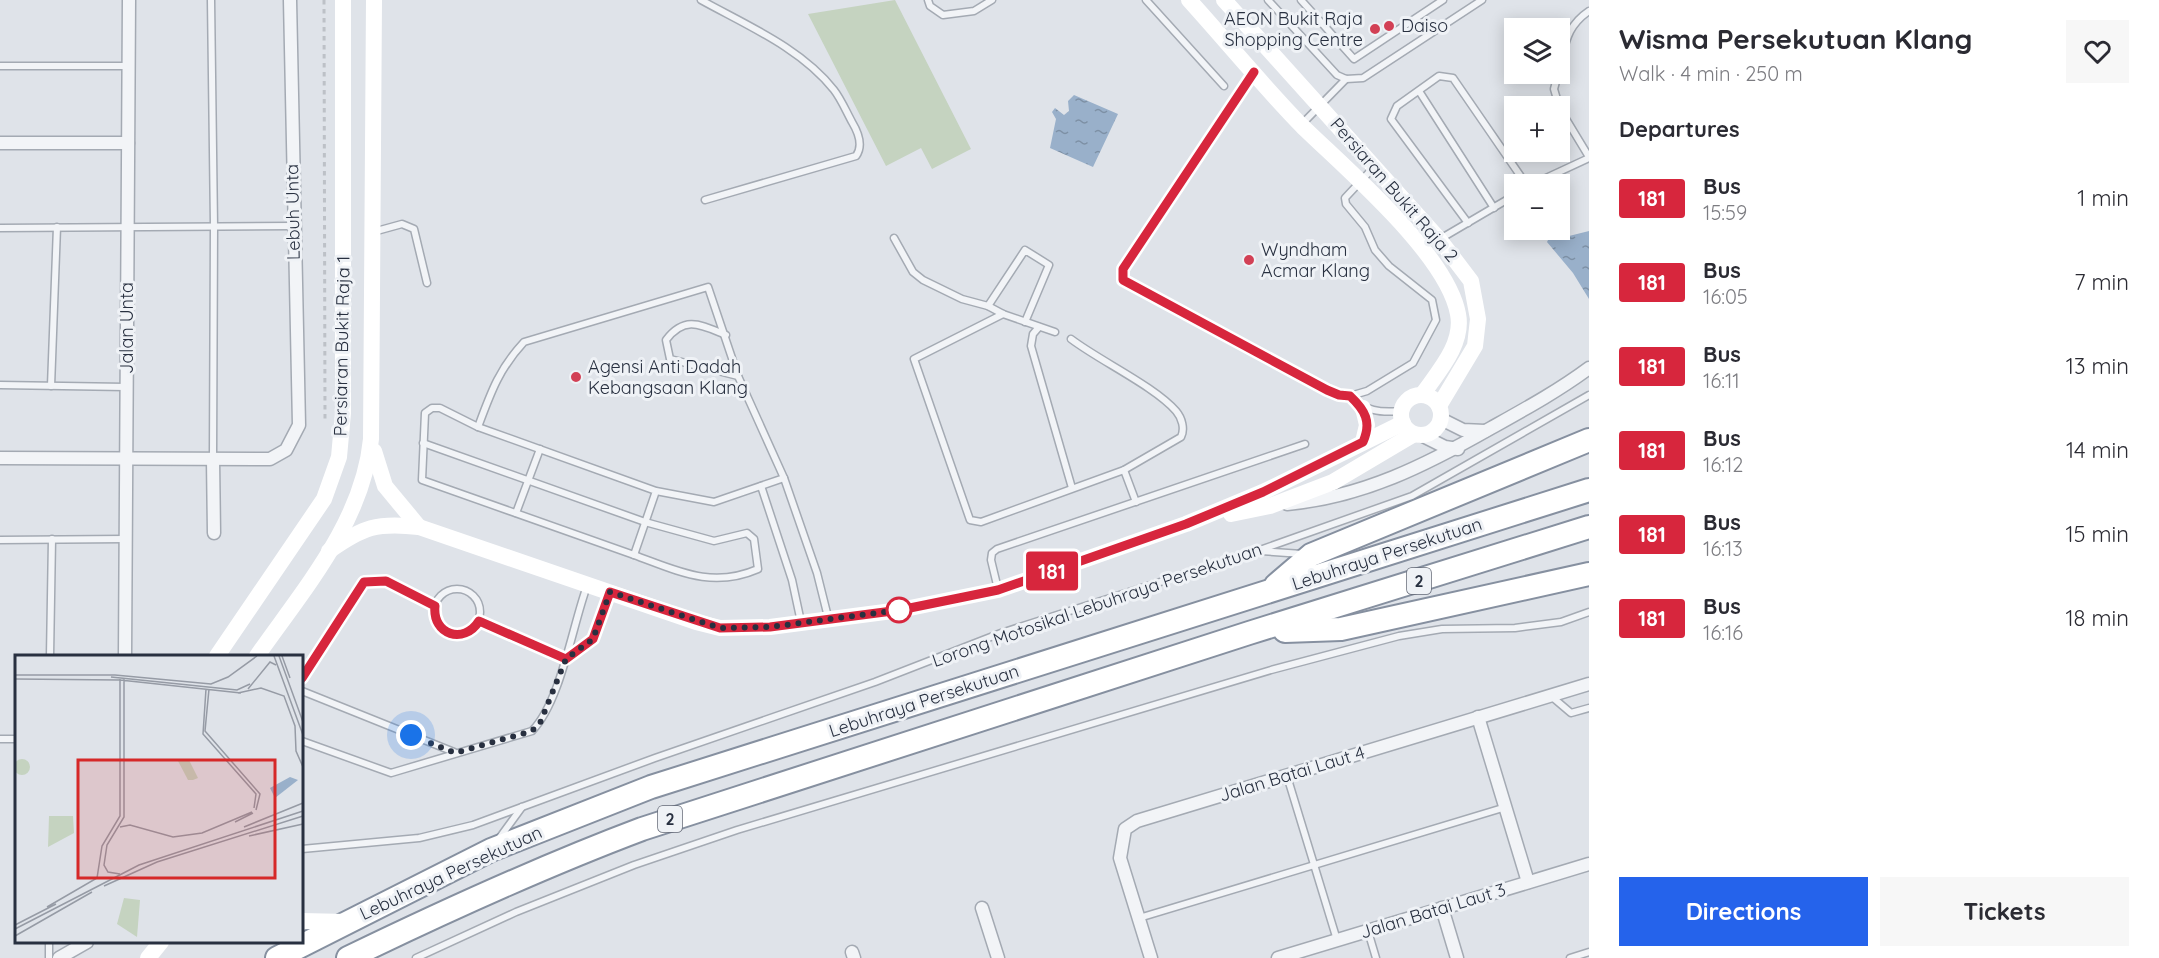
<!DOCTYPE html>
<meta charset="utf-8">
<style>
body{margin:0;font-family:Quicksand,sans-serif;background:#f7f7f7;color:#2b2b33;height:100vh;display:flex;flex-direction:column;font-size:22px;white-space:nowrap}
*{box-sizing:border-box;margin:0}
p{font-size:20px;color:#7c7c81}
.icon{flex:none;width:33px;height:33px;fill:none;stroke:currentColor;stroke-width:2;stroke-linecap:round;stroke-linejoin:round}
.map{position:relative;flex:1;overflow:hidden}
.side{display:flex;flex-direction:column;background:#fff;width:570px}
.side>*{flex:none}
.badge{padding:0 12px;border-radius:4px;font-size:21px;line-height:39px}
.buttons{position:absolute;left:1504px;top:18px;display:grid;gap:12px}
.buttons a{display:grid;place-items:center;width:66px;height:66px;border-radius:0px;background:#fff;box-shadow:0 3px 15px #0003;font-size:30px}
.you{position:absolute;width:30px;height:30px;margin:-15px;border:4px solid #fff;border-radius:50%;background:#1a73e8;box-shadow:0 0 0 9px #1a73e833}
.map>.badge{position:absolute;translate:-50% -50%;box-shadow:0 0 0 3px #fff}
h2{padding:0 30px;font-size:22px;line-height:54px}
.round{display:grid;place-items:center;flex:none;width:63px;height:63px;border-radius:0px;background:#f7f7f7}
.head{display:flex;align-items:center;justify-content:space-between;height:102px;padding:0 30px}
h1{font-size:28px;font-weight:800;line-height:45px}
.action{display:flex;gap:12px;margin-top:auto;padding:12px 30px}
.action a{flex:1;height:69px;border-radius:0px;background:#2563eb;color:#fff;font-size:24px;font-weight:800;line-height:69px;text-align:center}
.action a+a{background:#f7f7f7;color:#2b2b33}
ul{padding:0;list-style:none}
li{display:flex;align-items:center;gap:18px;height:84px;padding:0 30px}
li div{flex:1}
li b{display:block;font-size:22px}
li em{font-style:normal}
li .badge{min-width:66px;font-weight:700;text-align:center}
main{display:flex;flex:1;min-height:0}
.map>svg:first-child{display:block}
.pitch{fill:#c5d3c0}
.water{fill:url(#water-ripples)}
.lines{fill:none;stroke-linecap:round;stroke-linejoin:round}
.lane-casing{stroke:#a4aab3;stroke-width:9}
.street-casing{stroke:#a4aab3;stroke-width:15}
.highway-casing{stroke:#8690a0;stroke-width:26}
.path{stroke:#bdc1c7;stroke-width:3;stroke-dasharray:4.5 4.5;stroke-linecap:butt}
.lane{stroke:#f2f4f7;stroke-width:6}
.street{stroke:#f2f4f7;stroke-width:12}
.secondary{stroke:#fff;stroke-width:16}
.highway{stroke:#fff;stroke-width:22}
.line-casing{stroke:#fff;stroke-width:14}
.line{stroke:#d7263d;stroke-width:9}
.walk{stroke:#283040;stroke-width:6;stroke-dasharray:0 10.8}
.poi-dot{fill:#d24055;stroke:#eff2f6;stroke-width:2}
.stop-dot{fill:#fff;stroke:#d7263d;stroke-width:3}
.labels{text-anchor:middle;stroke-width:6;stroke-linejoin:round;paint-order:stroke}
.shield{fill:#eff2f6;stroke:#646a77;stroke-width:1.5}
.shield-label{font-size:16px;font-weight:bold;fill:#283040}
.poi-label{font-size:18px;fill:#283040;stroke:#eff2f6;text-anchor:start}
.street-label{font-size:18px;fill:#283040;stroke:#eff2f6}
.inset-road{fill:none;stroke:#969ba5;stroke-width:1.5}
.view{fill:#d62828;fill-opacity:0.15;stroke:#d62828;stroke-width:3}
.inset-edge{fill:none;stroke:#283040;stroke-width:3}
</style>
<main>
<div class="map">
<svg width="1589" height="958" viewBox="0 0 1589 958">
<defs>
<pattern id="water-ripples" width="26" height="14" patternUnits="userSpaceOnUse" patternTransform="scale(1.5)"><rect width="26" height="14" fill="#99b0ca"/><path d="M2 4q2-2 4 0t4 0M15 11q2-2 4 0t4 0" fill="none" stroke="#7d90a5"/></pattern>
</defs>
<rect width="100%" height="100%" fill="#dfe3e9"/>
<path class="pitch" d="M 895,0 L 971,149 L 932,169 L 921,148 L 886,166 L 808,14 Z"/>
<g class="water">
<path d="M 1074,95 L 1118,114 L 1093,167 L 1050,148 L 1056,119 L 1052,112 L 1055,108 L 1064,115 L 1069,111 L 1068,101 Z"/>
<path d="M 1589,231 L 1589,299 L 1573,273 L 1547,242 L 1551,234 L 1569,236 Z"/>
</g>
<g class="lines">
<g class="lane-casing">
<g id="lane">
<path d="M 211,0 L 214,226 L 213,458"/>
<path d="M 701,0 C 746,25 801,48 834,90 C 841,99 846,111 852,122 C 858,132 864,145 856,156 L 705,200"/>
<path d="M 928,0 L 930,6 L 943,15 L 974,11 L 992,0"/>
<path d="M 1146,0 L 1224,86"/>
<path d="M 1268,0 L 1337,75 L 1346,79 L 1363,78 L 1482,0"/>
<path d="M 1301,0 L 1354,59 L 1443,0"/>
<path d="M 1560,64 C 1566,41 1568,25 1589,11"/>
<path d="M 0,66 L 128,66"/>
<path d="M 1558,74 L 1554,89 L 1559,106"/>
<path d="M 1252,75 L 1123,269 L 1123,280 L 1339,395 L 1350,396 L 1367,391 L 1413,363 L 1436,320 L 1432,300 L 1389,266 L 1375,250 L 1365,227 L 1346,204 L 1345,198 L 1374,167"/>
<path d="M 1419,91 L 1494,208"/>
<path d="M 1560,109 L 1589,157"/>
<path d="M 1302,124 L 1346,79"/>
<path d="M 1533,184 L 1589,158"/>
<path d="M 1468,223 L 1391,119 L 1397,106 L 1439,76 L 1453,78 L 1526,184"/>
<path d="M 0,228 L 293,226"/>
<path d="M 373,232 L 402,224 L 414,229 L 427,283"/>
<path d="M 894,238 L 913,272 L 923,280 L 962,299 L 988,306 L 1003,314 L 1055,332"/>
<path d="M 1440,239 L 1515,195"/>
<path d="M 988,306 L 1025,250 L 1049,265 L 1025,322"/>
<path d="M 1003,314 L 914,359 L 970,520 L 981,522 L 1124,470 L 1181,437 C 1185,429 1182,418 1176,411 C 1154,386 1100,361 1071,339"/>
<path d="M 1039,327 L 1033,334 L 1031,346 L 1072,488"/>
<path d="M 726,335 C 701,325 685,315 666,340 L 670,359 L 738,376"/>
<path d="M 0,385 L 126,387"/>
<path d="M 51,386 L 57,227"/>
<path d="M 1350,396 C 1366,411 1379,413 1401,411"/>
<path d="M 478,427 C 491,392 499,369 524,342 L 708,287 L 738,376 L 784,478 L 817,573 L 828,617"/>
<path d="M 423,443 L 645,522 L 714,541 L 747,533 L 754,539 L 758,569 C 712,589 678,571 634,555"/>
<path d="M 1124,470 L 1136,502"/>
<path d="M 761,486 L 792,580 L 801,622"/>
<path d="M 656,491 L 634,555 L 422,480 L 425,413 L 432,408 L 440,408 L 478,427 L 656,491 L 714,502 L 784,478"/>
<path d="M 516,513 L 540,449"/>
<path d="M 0,540 L 125,539"/>
<path d="M 1261,551 L 1302,554"/>
<path d="M 998,589 L 991,560 L 992,553 L 997,549 L 1305,444"/>
<circle cx="457" cy="612" r="23"/>
<path d="M 479,621 L 566,659"/>
<path d="M 50,656 L 52,539"/>
<path d="M 566,659 L 593,639 L 609,593"/>
<path d="M 302,678 L 364,582 L 386,581 L 435,606"/>
<path d="M 302,691 L 454,752"/>
<path d="M 1551,696 L 1571,713 L 1589,708"/>
<path d="M 0,739 L 16,739"/>
<path d="M 302,741 L 391,773 L 532,731 C 561,701 572,627 587,586"/>
<path d="M 1287,776 L 1337,940"/>
<path d="M 498,840 L 522,807"/>
<path d="M 302,849 L 419,838 L 473,825 L 655,758 L 875,682 L 1001,633 L 1257,551 L 1412,496 L 1589,395"/>
<path d="M 1139,918 L 1506,807"/>
<path d="M 1368,931 L 1376,958"/>
<path d="M 49,942 L 49,958"/>
<path d="M 416,958 L 516,912 L 634,865 L 737,830 L 1271,670 L 1399,636 L 1442,629 L 1515,628 L 1561,622 L 1589,612"/>
<path d="M 1570,958 L 1589,952"/>
</g>
</g>
<g class="street-casing">
<g id="street">
<path d="M 0,143 L 128,143"/>
<path d="M 1441,419 L 1463,430 L 1485,431"/>
<path d="M 1421,435 L 1445,447 L 1458,449"/>
<path d="M 0,458 L 270,459 L 286,450 L 299,425 L 290,0"/>
<path d="M 213,460 L 214,533"/>
<path d="M 1287,504 C 1363,497 1426,465 1491,428 C 1525,409 1558,391 1589,368"/>
<path d="M 125,656 L 129,0"/>
<path d="M 1478,717 L 1528,882"/>
<path d="M 982,908 L 998,958"/>
<path d="M 1442,908 L 1457,958"/>
<path d="M 852,952 L 854,958"/>
<path d="M 59,958 L 87,942"/>
<path d="M 1151,958 L 1120,858 L 1125,829 L 1137,821 L 1589,684"/>
<path d="M 1278,958 L 1589,864"/>
</g>
</g>
<g class="highway-casing">
<g id="highway">
<path d="M 1276,585 L 1311,555 L 1589,440"/>
<path d="M 1285,631 L 1341,629 L 1589,574"/>
<path d="M 277,958 L 491,850 L 651,787 L 1589,490"/>
<path d="M 348,958 C 445,911 541,867 642,829 L 1249,633 L 1589,527"/>
</g>
</g>
<path class="path" d="M 324,0 L 325,419"/>
<use href="#lane" class="lane"/>
<use href="#street" class="street"/>
<g class="secondary">
<path d="M 1189,0 C 1227,42 1263,86 1302,126 C 1346,169 1447,254 1458,314 C 1464,344 1438,372 1422,395"/>
<path d="M 1224,0 L 1439,239 L 1471,281 L 1478,319 L 1475,346 L 1439,406"/>
<circle cx="1421" cy="415" r="20"/>
<path d="M 1363,408 L 1367,425 L 1363,442"/>
<path d="M 374,451 L 385,486 L 419,527"/>
<path d="M 1231,514 L 1270,506 L 1333,482 L 1414,434"/>
<path d="M 329,551 C 363,527 377,522 419,527 L 696,622 L 720,628 L 770,627 L 900,610 L 998,590 L 1186,524 L 1263,492 L 1403,423"/>
<path d="M 217,656 L 324,499 L 339,457 L 343,413 L 343,0"/>
<path d="M 257,656 C 303,590 363,522 371,439 L 374,0"/>
<path d="M 302,921 L 346,922"/>
<path d="M 148,958 L 161,942"/>
</g>
<use href="#highway" class="highway"/>
</g>
<g class="lines">
<g class="line-casing">
<path id="line" d="M 302,678 L 364,582 L 386,581 L 435,606 C 432,635 464,645 479,621 L 566,659 L 593,639 L 610,592 L 720,628 L 770,627 L 900,610 L 959,598 L 998,590 L 1186,524 L 1263,492 L 1363,442 C 1372,422 1365,410 1350,396 L 1339,395 L 1327,390 L 1123,280 L 1123,269 L 1254,72"/>
</g>
<use href="#line" class="line"/>
<path class="walk" d="M 411,735 L 455,753 L 532,731 L 540,723 L 566,659 L 593,639 L 610,592 L 720,628 L 770,627 L 899,610"/>
</g>
<g class="poi-dot">
<circle cx="1389" cy="26" r="6"/>
<circle cx="1375" cy="29" r="6"/>
<circle cx="1249" cy="260" r="6"/>
<circle cx="576" cy="377" r="6"/>
</g>
<circle class="stop-dot" cx="899" cy="610" r="12"/>
<g class="labels">
<g class="shield">
<rect x="1407" y="568" width="24" height="26" rx="4.5"/>
<rect x="658" y="806" width="24" height="26" rx="4.5"/>
</g>
<g class="shield-label">
<text x="1419" y="587">2</text>
<text x="670" y="825">2</text>
</g>
<g class="poi-label">
<text x="1363" y="25" text-anchor="end">AEON Bukit Raja<tspan x="1363" dy="21">Shopping Centre</tspan></text>
<text x="1401" y="32">Daiso</text>
<text x="1261" y="256">Wyndham<tspan x="1261" dy="21">Acmar Klang</tspan></text>
<text x="588" y="373">Agensi Anti Dadah<tspan x="588" dy="21">Kebangsaan Klang</tspan></text>
</g>
<g class="street-label">
<text transform="translate(1394 190) rotate(49)" y="6">Persiaran Bukit Raja 2</text>
<text transform="translate(293 212) rotate(-91)" y="6">Lebuh Unta</text>
<text transform="translate(127 328) rotate(-90)" y="6">Jalan Unta</text>
<text transform="translate(342 346) rotate(-89)" y="6">Persiaran Bukit Raja 1</text>
<text transform="translate(1387 554) rotate(-18)" y="6">Lebuhraya Persekutuan</text>
<text transform="translate(1097 605) rotate(-19)" y="6">Lorong Motosikal Lebuhraya Persekutuan</text>
<text transform="translate(924 701) rotate(-18)" y="6">Lebuhraya Persekutuan</text>
<text transform="translate(1292 774) rotate(-17)" y="6">Jalan Batai Laut 4</text>
<text transform="translate(451 873) rotate(-25)" y="6">Lebuhraya Persekutuan</text>
<text transform="translate(1433 911) rotate(-17)" y="6">Jalan Batai Laut 3</text>
</g>
</g>
<g transform="translate(15 655)">
<rect width="288" height="288" fill="#dfe3e9"/>
<path d="M 109,243 L 125,245 L 122,282 L 102,269 Z" fill="#c5d3c0"/>
<path d="M-1 112a8 8 0 1 1 16 0a8 8 0 1 1-16 0ZM 34,161 L 58,161 L 59,178 L 33,192 Z" fill="#c5d3c0"/>
<path d="M 174,105 L 183,123 L 178,125 L 173,125 L 163,106 Z" fill="#c5d3c0"/>
<path d="M 275,122 L 283,125 L 260,143 L 255,133 Z" fill="#99b0ca"/>
<path class="inset-road" d="M 259,1 L 288,80M 264,1 L 288,67M 267,1 L 275,23M 0,20 L 100,20 L 196,29 L 213,22 L 242,1M 96,22 L 222,35 L 235,29M 0,24 L 105,25 L 226,38M 191,34 L 188,79 L 241,139 L 239,153M 194,34 L 190,76 L 245,139 L 241,155M 233,34 L 255,7 L 261,10M 223,38 L 246,33 L 269,41 L 280,71 L 281,96 L 288,112M 220,167 L 238,158M 105,172 L 115,170 L 158,182 L 187,178 L 237,157M 229,172 L 288,148M 234,181 L 288,169M 105,219 L 93,217 L 89,210 L 92,190 L 109,162 L 109,24M 89,231 L 142,207 L 288,161M 32,252 L 82,223 L 87,191 L 105,161 L 105,24M 0,270 L 41,249M 0,274 L 124,210 L 288,156M 0,281 L 77,237"/>
<path class="view" d="M 63,105 L 260,105 L 260,223 L 63,223 Z"/>
<rect width="288" height="288" class="inset-edge"/>
</g>
</svg>
<div class="buttons">
<a><svg class="icon" aria-label="layers" viewBox="0 0 24 24"><path d="M12 4l9 5-9 5-9-5zM3 14l9 5 9-5"/></svg></a>
<a>+</a>
<a>−</a>
</div>
<div class="you" style="left:411px;top:735px"></div>
<b class="badge" style="left:1052px;top:571px;background:#d7263d;color:#fff">181</b>
</div>
<section class="side">
<div class="head"><div><h1>Wisma Persekutuan Klang</h1><p>Walk · 4 min · 250 m</p></div><a class="round"><svg class="icon" aria-label="heart" viewBox="0 0 24 24"><path d="M12 20l-8-8c-3-5 5-10 8-4 3-6 11-1 8 4z"/></svg></a></div>
<h2>Departures</h2>
<ul>
<li><span class="badge" style="background:#d7263d;color:#fff">181</span><div><b>Bus</b><p>15:59</p></div><em>1 min</em></li>
<li><span class="badge" style="background:#d7263d;color:#fff">181</span><div><b>Bus</b><p>16:05</p></div><em>7 min</em></li>
<li><span class="badge" style="background:#d7263d;color:#fff">181</span><div><b>Bus</b><p>16:11</p></div><em>13 min</em></li>
<li><span class="badge" style="background:#d7263d;color:#fff">181</span><div><b>Bus</b><p>16:12</p></div><em>14 min</em></li>
<li><span class="badge" style="background:#d7263d;color:#fff">181</span><div><b>Bus</b><p>16:13</p></div><em>15 min</em></li>
<li><span class="badge" style="background:#d7263d;color:#fff">181</span><div><b>Bus</b><p>16:16</p></div><em>18 min</em></li>
</ul>
<div class="action"><a>Directions</a><a>Tickets</a></div>
</section>
</main>
